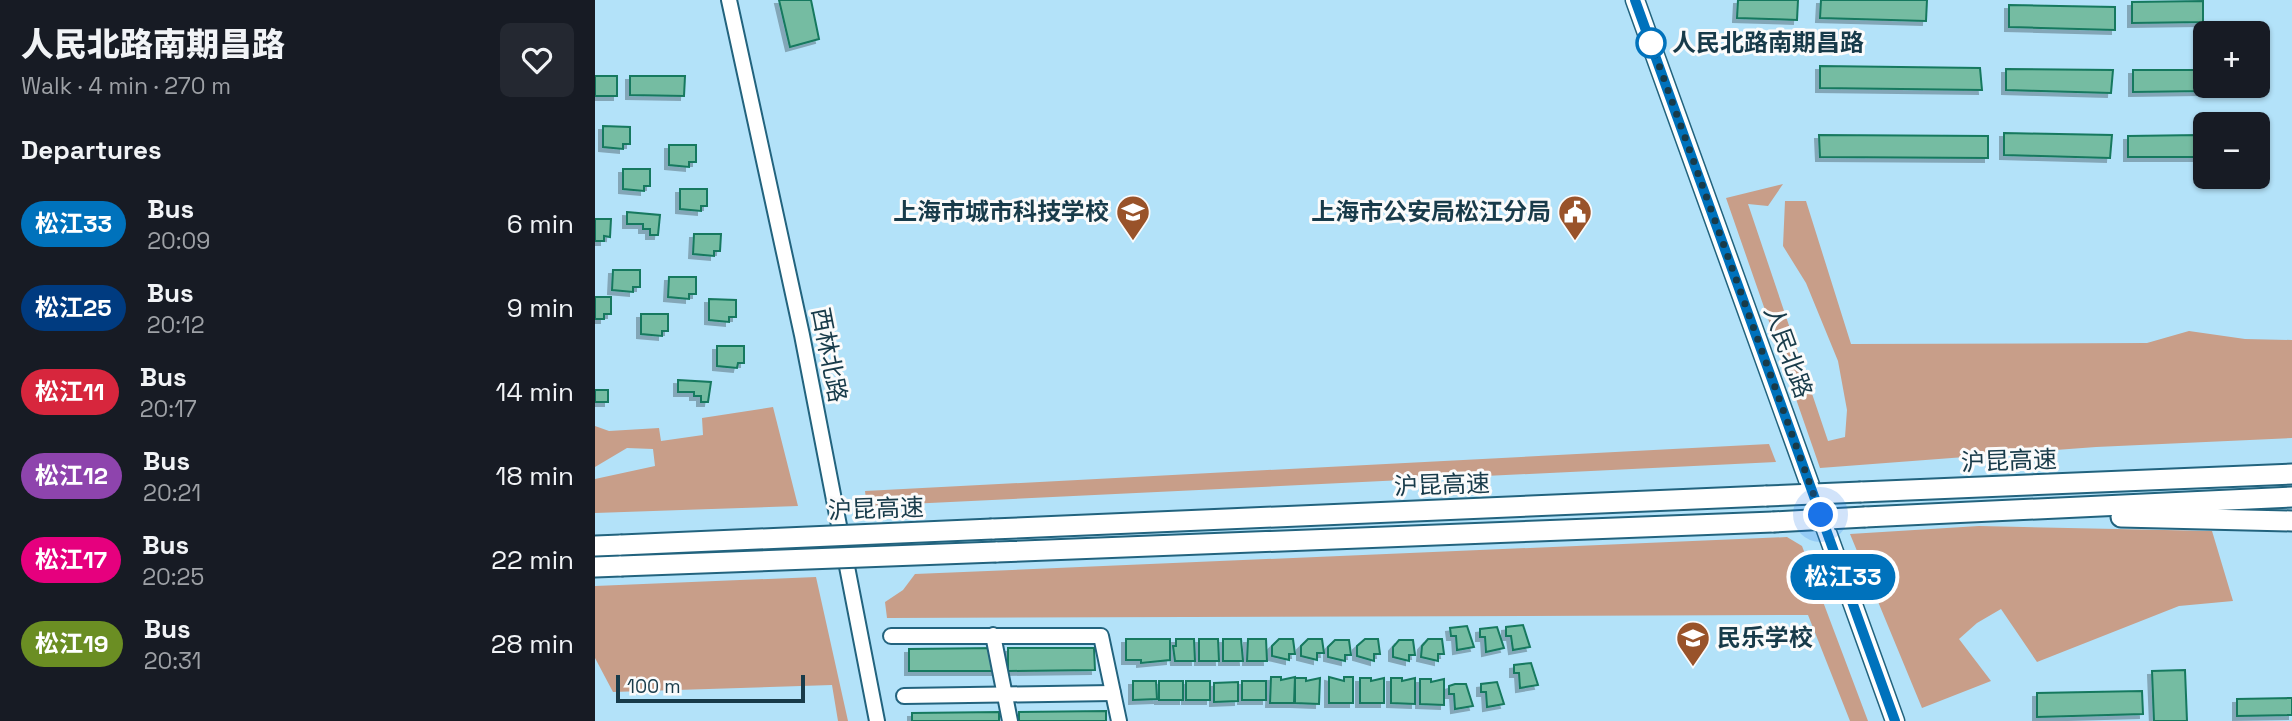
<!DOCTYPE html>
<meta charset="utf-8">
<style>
body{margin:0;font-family:"Space Grotesk","Noto Sans SC",sans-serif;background:#242831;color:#f1f3f6;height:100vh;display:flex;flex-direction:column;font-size:26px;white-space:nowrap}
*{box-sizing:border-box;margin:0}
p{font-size:23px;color:#9ea1a6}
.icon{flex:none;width:38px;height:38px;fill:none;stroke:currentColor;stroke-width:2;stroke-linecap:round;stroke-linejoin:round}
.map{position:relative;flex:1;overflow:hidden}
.sheet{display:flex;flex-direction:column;background:#171b24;width:595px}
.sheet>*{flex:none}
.badge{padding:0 14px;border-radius:23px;font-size:24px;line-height:46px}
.controls{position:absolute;left:1598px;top:21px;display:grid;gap:14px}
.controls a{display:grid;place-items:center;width:77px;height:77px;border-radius:10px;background:#171b24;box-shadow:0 2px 5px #0004;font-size:35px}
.scale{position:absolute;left:21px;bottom:18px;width:189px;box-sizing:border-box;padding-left:7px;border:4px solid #183b4a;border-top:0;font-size:19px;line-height:24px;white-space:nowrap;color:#183b4a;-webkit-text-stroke:5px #fbfbfb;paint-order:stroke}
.you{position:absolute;width:35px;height:35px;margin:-18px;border:5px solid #fff;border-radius:50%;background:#1a73e8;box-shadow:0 0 0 10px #1a73e833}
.map>.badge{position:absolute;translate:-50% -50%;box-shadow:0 0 0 4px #fff}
h2{padding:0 21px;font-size:26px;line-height:63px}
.round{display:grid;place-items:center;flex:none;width:74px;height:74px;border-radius:10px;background:#242831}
.overview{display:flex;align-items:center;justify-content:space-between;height:119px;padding:0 21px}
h1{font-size:33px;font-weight:800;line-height:52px}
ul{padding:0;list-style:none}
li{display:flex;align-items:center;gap:21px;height:84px;padding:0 21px}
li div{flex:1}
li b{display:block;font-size:26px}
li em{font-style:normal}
li .badge{min-width:77px;font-weight:700;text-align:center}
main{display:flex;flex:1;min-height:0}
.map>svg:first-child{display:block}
.green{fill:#c89e89}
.building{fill:#75bca2;stroke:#16795e;stroke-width:2;filter:url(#shadow)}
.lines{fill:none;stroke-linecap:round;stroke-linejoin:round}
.minor-casing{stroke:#22637e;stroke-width:18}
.major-casing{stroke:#22637e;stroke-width:21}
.highway-casing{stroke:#22637e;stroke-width:23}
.minor{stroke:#fff;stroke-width:14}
.major{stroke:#fff;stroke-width:18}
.highway{stroke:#fff;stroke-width:19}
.highway-bridge-casing{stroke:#22637e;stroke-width:23;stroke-linecap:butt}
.highway-bridge{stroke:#fff;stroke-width:19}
.line-casing{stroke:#fff;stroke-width:16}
.line{stroke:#0072bc;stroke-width:10}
.walk{stroke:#183b4a;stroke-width:7;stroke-dasharray:0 12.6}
.stop-dot{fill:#fff;stroke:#0072bc;stroke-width:3.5}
.labels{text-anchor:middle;stroke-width:6;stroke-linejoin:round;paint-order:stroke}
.stop-label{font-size:24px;font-weight:bold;fill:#183b4a;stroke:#fbfbfb;text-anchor:start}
.poi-label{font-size:24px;font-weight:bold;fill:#183b4a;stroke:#fbfbfb;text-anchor:end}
.street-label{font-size:24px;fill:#183b4a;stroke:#fbfbfb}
</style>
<main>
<section class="sheet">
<div class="overview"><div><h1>人民北路南期昌路</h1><p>Walk · 4 min · 270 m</p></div><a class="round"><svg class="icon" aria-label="heart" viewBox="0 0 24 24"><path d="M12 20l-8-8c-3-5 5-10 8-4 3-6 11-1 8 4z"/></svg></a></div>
<h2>Departures</h2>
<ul>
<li><span class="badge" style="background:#0072bc;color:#fff">松江33</span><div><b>Bus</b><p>20:09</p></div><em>6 min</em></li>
<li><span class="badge" style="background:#003b80;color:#fff">松江25</span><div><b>Bus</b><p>20:12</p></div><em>9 min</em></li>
<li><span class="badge" style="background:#d7263d;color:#fff">松江11</span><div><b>Bus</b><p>20:17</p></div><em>14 min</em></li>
<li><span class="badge" style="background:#8e44ad;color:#fff">松江12</span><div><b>Bus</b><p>20:21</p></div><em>18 min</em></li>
<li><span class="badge" style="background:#e6007e;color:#fff">松江17</span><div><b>Bus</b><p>20:25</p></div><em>22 min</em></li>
<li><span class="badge" style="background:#6b8e23;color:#fff">松江19</span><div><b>Bus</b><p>20:31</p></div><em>28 min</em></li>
</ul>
</section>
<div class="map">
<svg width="1697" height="721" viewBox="0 0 1697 721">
<defs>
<filter id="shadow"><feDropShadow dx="-4" dy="4" stdDeviation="0" flood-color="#0004"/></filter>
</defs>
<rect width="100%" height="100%" fill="#b3e2f9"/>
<g class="green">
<path d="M 1188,184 L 1173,206 L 1153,204 L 1233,441 L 1250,437 L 1252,410 L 1243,361 L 1211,283 L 1188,246 L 1190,201 L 1211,201 L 1256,344 L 1552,343 L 1594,331 L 1650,339 L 1697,340 L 1697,438 L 1501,447 L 1225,468 L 1131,198 Z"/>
<path d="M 178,407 L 203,506 L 0,513 L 0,479 L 60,466 L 58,449 L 32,448 L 0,467 L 0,426 L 14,431 L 64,428 L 66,441 L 108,435 L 107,418 Z"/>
<path d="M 1174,444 L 1181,462 L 272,506 L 270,491 Z"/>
<path d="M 1384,526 L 1617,531 L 1638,601 L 1584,606 L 1442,662 L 1406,609 L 1382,623 L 1364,639 L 1396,681 L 1327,708 L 1255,534 Z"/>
<path d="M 1192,537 L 1207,546 L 1273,721 L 1255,721 L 1213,615 L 292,618 L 290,602 L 308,590 L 320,574 Z"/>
<path d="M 221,577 L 253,721 L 243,721 L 237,685 L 18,692 L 0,658 L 0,586 Z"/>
</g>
<g class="building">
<path d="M 184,0 L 216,0 L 224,39 L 195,47 Z"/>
<path d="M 1143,0 L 1203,0 L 1202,20 L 1142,18 Z"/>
<path d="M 1226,0 L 1332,0 L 1331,21 L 1225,18 Z"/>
<path d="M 1608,1 L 1608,22 L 1537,23 L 1537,2 Z"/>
<path d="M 1414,5 L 1520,7 L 1520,30 L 1414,27 Z"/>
<path d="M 1225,66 L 1385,68 L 1387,90 L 1225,88 Z"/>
<path d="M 1411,69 L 1518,70 L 1516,93 L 1411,90 Z"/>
<path d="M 1538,70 L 1609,70 L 1609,91 L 1538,92 Z"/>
<rect x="0" y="76" width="22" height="20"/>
<path d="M 35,76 L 90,76 L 89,96 L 35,95 Z"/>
<path d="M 8,126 L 35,127 L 35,144 L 28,144 L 28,149 L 8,147 Z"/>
<path d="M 1409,133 L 1517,135 L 1515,158 L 1409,155 Z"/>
<path d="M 1224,135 L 1393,136 L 1393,158 L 1225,157 Z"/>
<path d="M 1604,135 L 1604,157 L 1533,157 L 1533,136 Z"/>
<path d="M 74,145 L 101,145 L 101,162 L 94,162 L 94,167 L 74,165 Z"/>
<path d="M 28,169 L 55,169 L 55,186 L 49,186 L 49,191 L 28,189 Z"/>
<path d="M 85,189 L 112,189 L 112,206 L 106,206 L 106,211 L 85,209 Z"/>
<path d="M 32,212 L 65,215 L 63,235 L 55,235 L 55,229 L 48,229 L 48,224 L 32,224 Z"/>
<path d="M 0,219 L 16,219 L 15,237 L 9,236 L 9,241 L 0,241 Z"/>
<path d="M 99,234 L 126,234 L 125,251 L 119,251 L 119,256 L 98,254 Z"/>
<path d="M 18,270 L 45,270 L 45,287 L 38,287 L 38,292 L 17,290 Z"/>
<path d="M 74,277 L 101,277 L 101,294 L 94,294 L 94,299 L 73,297 Z"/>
<path d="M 0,297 L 16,297 L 16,314 L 9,314 L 9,319 L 0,319 Z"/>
<path d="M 114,299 L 141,300 L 141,317 L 134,317 L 134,322 L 114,320 Z"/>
<path d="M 46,314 L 73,314 L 73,331 L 67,331 L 67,336 L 46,334 Z"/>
<path d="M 122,346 L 149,346 L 149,363 L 143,363 L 142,368 L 122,366 Z"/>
<path d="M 83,380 L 116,382 L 113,402 L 106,402 L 106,396 L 99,396 L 99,392 L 83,392 Z"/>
<rect x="0" y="390" width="13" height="12"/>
<path d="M 928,625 L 935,647 L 918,650 L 916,636 L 911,636 L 911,627 Z"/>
<path d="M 872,626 L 879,647 L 862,650 L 861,636 L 856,636 L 855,628 Z"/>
<path d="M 902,627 L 909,648 L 891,652 L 890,637 L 885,637 L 885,629 Z"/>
<path d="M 531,639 L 575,639 L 575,660 L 546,663 L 546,660 L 531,660 Z"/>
<path d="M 581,639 L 599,639 L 600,661 L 580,661 L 578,646 L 581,646 Z"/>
<path d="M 604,639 L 623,639 L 624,661 L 604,661 Z"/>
<path d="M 628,639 L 646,639 L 648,661 L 628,661 Z"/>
<path d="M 653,639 L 671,639 L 672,661 L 652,661 Z"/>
<path d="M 684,639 L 698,639 L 700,654 L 694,654 L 694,660 L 677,656 L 677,646 Z"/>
<path d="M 713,639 L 727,639 L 729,653 L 722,653 L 722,660 L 706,656 L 706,646 Z"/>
<path d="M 770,639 L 783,639 L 785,654 L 779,654 L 779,661 L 762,656 L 762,646 Z"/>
<path d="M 833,639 L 847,639 L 849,654 L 843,654 L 843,661 L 826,657 L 827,646 Z"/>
<path d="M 740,640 L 754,640 L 756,655 L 750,655 L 750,661 L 733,657 L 733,647 Z"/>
<path d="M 804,640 L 818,640 L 820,655 L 814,655 L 814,661 L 798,657 L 798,647 Z"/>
<path d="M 400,648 L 400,671 L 314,671 L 314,649 Z"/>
<path d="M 413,648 L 499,648 L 500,670 L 413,671 Z"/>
<path d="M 936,663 L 943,685 L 925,688 L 924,673 L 919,673 L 919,665 Z"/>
<path d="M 1590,670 L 1592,721 L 1559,721 L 1557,671 Z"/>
<path d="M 676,677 L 686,677 L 686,680 L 700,677 L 699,703 L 675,703 Z"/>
<path d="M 734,677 L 749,681 L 749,677 L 758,677 L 758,703 L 734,703 Z"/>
<path d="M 700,678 L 711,678 L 711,681 L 725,678 L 724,704 L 700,703 Z"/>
<path d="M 765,678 L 776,678 L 776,681 L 789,678 L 789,703 L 765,703 Z"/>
<path d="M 796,678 L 807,678 L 807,681 L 820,678 L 820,704 L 796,703 Z"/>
<path d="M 825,679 L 836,679 L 836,682 L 849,679 L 849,705 L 825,704 Z"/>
<path d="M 538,681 L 561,681 L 562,699 L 538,700 Z"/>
<rect x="564" y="681" width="24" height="19"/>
<rect x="591" y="681" width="24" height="19"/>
<rect x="647" y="681" width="24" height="19"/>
<path d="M 643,682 L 643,701 L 619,702 L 619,683 Z"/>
<path d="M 902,682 L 909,704 L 892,707 L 891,692 L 886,692 L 886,684 Z"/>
<path d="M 860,684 L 871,684 L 878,706 L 860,709 L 859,694 L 854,694 L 854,686 Z"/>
<path d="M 1547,691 L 1548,714 L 1442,717 L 1442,693 Z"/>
<path d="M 1697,698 L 1697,715 L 1642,716 L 1642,699 Z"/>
<path d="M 511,711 L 511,721 L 424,721 L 424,712 Z"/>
<path d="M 404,712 L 404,721 L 317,721 L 317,713 Z"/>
</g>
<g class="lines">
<g class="minor-casing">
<g id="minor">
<path d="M 134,0 L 207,335 L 282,721"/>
<path d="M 398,635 L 415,721"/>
<path d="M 296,636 L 506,636 L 524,721"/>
<path d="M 309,696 L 518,693"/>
</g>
</g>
<g class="major-casing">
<path id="major" d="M 1040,0 L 1300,721"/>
</g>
<g class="highway-casing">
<g id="highway">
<path d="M 1266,492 L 1697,474"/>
<path d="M 1270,517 L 1697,497"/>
<path d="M 1526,517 L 1697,521"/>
<path d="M 397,529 L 1171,496"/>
<path d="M 0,546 L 26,545"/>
<path d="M 401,552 L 1178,522"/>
<path d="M 0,567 L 26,566"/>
</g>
</g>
<use href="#minor" class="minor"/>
<use href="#major" class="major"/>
<use href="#highway" class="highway"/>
<g class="highway-bridge-casing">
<g id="highway-bridge">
<path d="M 1171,496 L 1266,492"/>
<path d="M 1178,522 L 1270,517"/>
<path d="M 26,545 L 397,529"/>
<path d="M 26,566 L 401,552"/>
</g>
</g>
<use href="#highway-bridge" class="highway-bridge"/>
</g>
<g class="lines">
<g class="line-casing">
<path id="line" d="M 1040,0 L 1300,721"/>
</g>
<use href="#line" class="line"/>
<path class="walk" d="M 1056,43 L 1226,515"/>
</g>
<defs>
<g id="school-pin" transform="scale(1.75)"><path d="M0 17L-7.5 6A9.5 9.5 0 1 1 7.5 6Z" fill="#99532a" stroke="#fbfbfb"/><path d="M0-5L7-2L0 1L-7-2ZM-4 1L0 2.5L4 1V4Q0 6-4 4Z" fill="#fff"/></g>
<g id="civic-pin" transform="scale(1.75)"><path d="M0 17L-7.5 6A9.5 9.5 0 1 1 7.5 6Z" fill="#99532a" stroke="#fbfbfb"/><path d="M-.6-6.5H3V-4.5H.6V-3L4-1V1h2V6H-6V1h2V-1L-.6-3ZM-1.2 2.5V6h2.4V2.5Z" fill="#fff"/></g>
</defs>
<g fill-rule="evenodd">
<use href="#school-pin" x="538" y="212"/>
<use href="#civic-pin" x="980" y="212"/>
<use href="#school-pin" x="1098" y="638"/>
</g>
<circle class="stop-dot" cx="1056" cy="43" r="14"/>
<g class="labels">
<g class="stop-label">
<text x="1077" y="51">人民北路南期昌路</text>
</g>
<g class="poi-label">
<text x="514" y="220">上海市城市科技学校</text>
<text x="956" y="220">上海市公安局松江分局</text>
<text x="1122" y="646" text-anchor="start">民乐学校</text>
</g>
<g class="street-label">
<text transform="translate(1193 352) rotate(70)" y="8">人民北路</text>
<text transform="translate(234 355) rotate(79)" y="8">西林北路</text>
<text transform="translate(1414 461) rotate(-2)" y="8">沪昆高速</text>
<text transform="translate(847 485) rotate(-2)" y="8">沪昆高速</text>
<text transform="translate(281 509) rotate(-2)" y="8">沪昆高速</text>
</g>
</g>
</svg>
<div class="controls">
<a>+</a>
<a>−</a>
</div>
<div class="scale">100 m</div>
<div class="you" style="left:1226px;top:515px"></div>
<b class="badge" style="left:1248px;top:577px;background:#0072bc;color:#fff">松江33</b>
</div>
</main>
